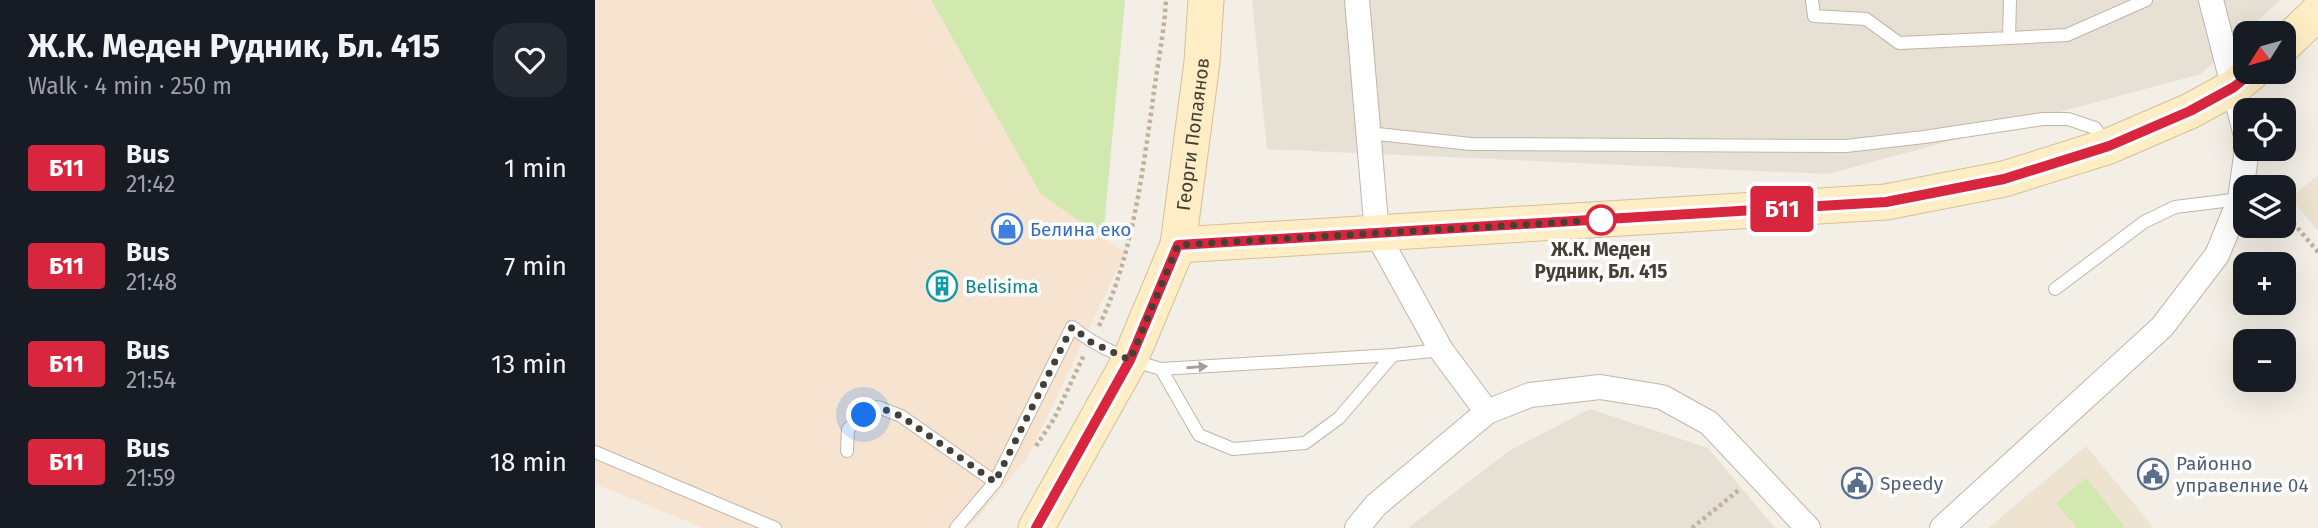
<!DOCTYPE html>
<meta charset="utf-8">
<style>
body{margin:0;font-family:"Fira Sans",sans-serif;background:#242831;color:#f1f3f6;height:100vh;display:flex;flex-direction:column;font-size:26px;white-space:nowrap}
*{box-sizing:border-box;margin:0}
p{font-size:23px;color:#9ea1a6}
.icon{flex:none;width:38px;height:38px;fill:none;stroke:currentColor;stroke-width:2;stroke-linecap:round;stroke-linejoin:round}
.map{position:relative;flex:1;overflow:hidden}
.sheet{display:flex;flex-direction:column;background:#171b24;width:595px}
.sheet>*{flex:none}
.badge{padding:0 14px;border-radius:5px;font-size:24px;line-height:46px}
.needle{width:46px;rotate:233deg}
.fabs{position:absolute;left:1638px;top:21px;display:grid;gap:14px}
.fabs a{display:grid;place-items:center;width:63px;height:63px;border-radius:14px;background:#171b24;box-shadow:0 7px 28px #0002;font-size:35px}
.you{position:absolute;width:35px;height:35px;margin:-18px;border:5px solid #fff;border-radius:50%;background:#1a73e8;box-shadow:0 0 0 10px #1a73e833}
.map>.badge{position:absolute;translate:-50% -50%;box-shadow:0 0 0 4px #fff}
.round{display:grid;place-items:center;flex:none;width:74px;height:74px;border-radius:21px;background:#242831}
.overview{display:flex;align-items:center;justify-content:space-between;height:119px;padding:0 28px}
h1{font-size:33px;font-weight:700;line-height:52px}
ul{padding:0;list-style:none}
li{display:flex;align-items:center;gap:21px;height:98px;padding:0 28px}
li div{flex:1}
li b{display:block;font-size:26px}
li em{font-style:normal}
li .badge{min-width:77px;font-weight:700;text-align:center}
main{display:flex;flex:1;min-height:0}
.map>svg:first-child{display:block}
.residential{fill:#e7e0d4}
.commercial{fill:#f6e4d1}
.education{fill:#ede3d0}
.green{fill:#d1e8ae}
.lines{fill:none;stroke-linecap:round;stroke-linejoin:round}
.lane-casing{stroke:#bfb6a9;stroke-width:14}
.street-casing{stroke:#bfb6a9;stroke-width:26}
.secondary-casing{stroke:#d4c095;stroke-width:37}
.path{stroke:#c1b19a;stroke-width:4.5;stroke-dasharray:3.5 3.5;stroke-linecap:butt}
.lane{stroke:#fff;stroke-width:12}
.street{stroke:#fff;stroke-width:24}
.secondary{stroke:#ffeec5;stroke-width:35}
.oneway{fill:#a29f9a}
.line-casing{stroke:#fff;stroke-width:16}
.line{stroke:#d7263d;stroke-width:10}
.walk{stroke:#463f35;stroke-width:7;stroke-dasharray:0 12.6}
.stop-dot{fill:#fff;stroke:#d7263d;stroke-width:3.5}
.labels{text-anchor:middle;stroke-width:7;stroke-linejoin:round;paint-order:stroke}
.street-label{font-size:19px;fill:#463f35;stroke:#fff}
.shop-label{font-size:19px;fill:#366cbe;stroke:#fff;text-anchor:start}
.stop-label{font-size:19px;font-weight:bold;fill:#463f35;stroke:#fff}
.culture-label{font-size:19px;fill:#0d838f;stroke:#fff;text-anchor:start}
.service-label{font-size:19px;fill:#4e5e75;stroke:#fff;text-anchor:start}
</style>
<main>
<section class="sheet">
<div class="overview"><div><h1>Ж.К. Меден Рудник, Бл. 415</h1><p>Walk · 4 min · 250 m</p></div><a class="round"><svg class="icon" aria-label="heart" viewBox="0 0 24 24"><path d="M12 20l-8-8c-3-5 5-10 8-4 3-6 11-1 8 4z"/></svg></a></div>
<ul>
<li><span class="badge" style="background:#d7263d;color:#fff">Б11</span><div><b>Bus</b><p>21:42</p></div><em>1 min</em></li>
<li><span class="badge" style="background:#d7263d;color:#fff">Б11</span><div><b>Bus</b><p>21:48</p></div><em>7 min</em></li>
<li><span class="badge" style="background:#d7263d;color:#fff">Б11</span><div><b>Bus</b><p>21:54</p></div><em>13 min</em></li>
<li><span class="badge" style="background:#d7263d;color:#fff">Б11</span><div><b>Bus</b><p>21:59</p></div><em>18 min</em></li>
</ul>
</section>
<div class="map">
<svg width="1723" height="528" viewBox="0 0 1723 528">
<rect width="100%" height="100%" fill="#f3efe6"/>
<g class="residential">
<path d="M 657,0 L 1685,0 L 1606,74 L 1232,174 L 672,149 Z"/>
<path d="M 995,409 L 1113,448 L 1180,528 L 813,528 L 914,451 Z"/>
</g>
<path class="commercial" d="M 0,0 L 336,0 L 445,193 L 530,253 L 433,457 L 381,520 L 371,528 L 109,528 L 0,484 Z"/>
<g class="education">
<path d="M 1723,175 L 1723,231 L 1695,198 Z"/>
<path d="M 1491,446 L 1559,528 L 1393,528 Z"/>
</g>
<g class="green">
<path d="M 336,0 L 530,0 L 508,238 L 445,193 Z"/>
<path d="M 1491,478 L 1529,526 L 1526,528 L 1482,528 L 1461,503 Z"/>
</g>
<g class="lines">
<g class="lane-casing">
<g id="lane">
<path d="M 1217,0 L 1219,16 L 1271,19 L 1304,43 L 1414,38 L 1415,0"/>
<path d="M 1414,38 L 1472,35 L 1551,0"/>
<path d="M 773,133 L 876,144 L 1251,146 L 1329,137 L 1448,119 L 1473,119 L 1500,128 L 1511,143"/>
<path d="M 1460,289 L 1549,222 L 1580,207 L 1645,199"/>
<path d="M 566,369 L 604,435 L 638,449 L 710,443 L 744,418 L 798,355"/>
<path d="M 252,451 L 253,429 L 269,415 L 283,407 L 306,416 L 400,482"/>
<path d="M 0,452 L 180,528"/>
<path d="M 361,528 L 400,482 L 477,327 C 504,349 534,360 566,369 L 798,355 L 846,350"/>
</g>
</g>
<g class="street-casing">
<g id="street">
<path d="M 762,0 L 782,234 L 846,350 L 892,412"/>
<path d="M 1616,0 L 1650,132"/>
<path d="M 762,528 L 781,505 L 892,412 L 935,395 L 1005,387 L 1067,397 L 1114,423 L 1213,528"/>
<path d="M 1347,528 L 1567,327 L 1622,255 L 1645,199 L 1652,149"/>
</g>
</g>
<g class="secondary-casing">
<g id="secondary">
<path d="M 1689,45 L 1723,12"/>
<path d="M 583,245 L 1291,202 L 1409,179 L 1514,146 L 1595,111 L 1639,87 L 1657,72"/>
<path id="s1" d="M 441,528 L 535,360 L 583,245 L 607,62 L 611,0"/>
</g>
</g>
<g class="path">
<path d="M 1689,212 L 1723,252"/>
<path d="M 504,326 C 537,257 546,181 557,107 C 561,71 569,36 571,0"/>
<path d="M 441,446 L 459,419 L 489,355"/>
<path d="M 1097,528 L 1145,489"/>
</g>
<use href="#lane" class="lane"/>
<use href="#street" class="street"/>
<use href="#secondary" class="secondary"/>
</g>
<defs><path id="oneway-solid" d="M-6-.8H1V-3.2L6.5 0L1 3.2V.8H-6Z" transform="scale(1.75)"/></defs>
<use class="oneway" href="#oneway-solid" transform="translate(602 367) rotate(-4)"/>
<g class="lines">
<g class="line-casing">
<path id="line" d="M 441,528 L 535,360 L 583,245 L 1291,202 L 1409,179 L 1514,146 L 1595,111 L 1639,87 L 1657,72"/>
</g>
<use href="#line" class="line"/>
<path class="walk" d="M 269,415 L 283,407 L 306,416 L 400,482 L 477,327 L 496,342 L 535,360 L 583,245 L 1006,220"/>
</g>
<defs>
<g id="shop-ring" transform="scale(1.575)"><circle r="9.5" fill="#fff" stroke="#3f7fe0" stroke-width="1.5"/><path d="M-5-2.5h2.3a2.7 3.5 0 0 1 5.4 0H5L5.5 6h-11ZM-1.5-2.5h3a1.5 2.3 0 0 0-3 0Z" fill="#3f7fe0"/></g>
<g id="building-ring" transform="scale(1.575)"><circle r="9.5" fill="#fff" stroke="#0f9aa8" stroke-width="1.5"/><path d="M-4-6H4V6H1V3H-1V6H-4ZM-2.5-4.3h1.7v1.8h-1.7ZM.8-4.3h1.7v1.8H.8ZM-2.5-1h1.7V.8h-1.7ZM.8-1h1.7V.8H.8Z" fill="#0f9aa8"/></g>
<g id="civic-ring" transform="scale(1.575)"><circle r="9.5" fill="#fff" stroke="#5c6f8a" stroke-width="1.5"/><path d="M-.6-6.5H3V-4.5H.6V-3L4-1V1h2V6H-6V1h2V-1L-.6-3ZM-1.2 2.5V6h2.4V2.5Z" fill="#5c6f8a"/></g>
</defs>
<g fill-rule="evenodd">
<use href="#shop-ring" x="412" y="229"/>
<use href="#building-ring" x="347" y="286"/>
<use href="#civic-ring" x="1558" y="474"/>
<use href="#civic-ring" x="1262" y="483"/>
</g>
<circle class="stop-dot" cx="1006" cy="220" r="14"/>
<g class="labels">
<g class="street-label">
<text dy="7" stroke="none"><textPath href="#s1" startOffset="429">Георги Попаянов</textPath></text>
</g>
<g class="shop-label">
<text x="435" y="236">Белина еко</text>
</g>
<g class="stop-label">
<text x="1006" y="256">Ж.К. Меден<tspan x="1006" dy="22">Рудник, Бл. 415</tspan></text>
</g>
<g class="culture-label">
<text x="370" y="293">Belisima</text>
</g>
<g class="service-label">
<text x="1581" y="470">Районно<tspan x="1581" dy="22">управелние 04</tspan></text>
<text x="1285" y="490">Speedy</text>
</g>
</g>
</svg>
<div class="fabs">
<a><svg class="needle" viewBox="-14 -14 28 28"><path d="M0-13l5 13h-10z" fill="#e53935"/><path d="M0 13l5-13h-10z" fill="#9ea1a6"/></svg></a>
<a><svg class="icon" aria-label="locate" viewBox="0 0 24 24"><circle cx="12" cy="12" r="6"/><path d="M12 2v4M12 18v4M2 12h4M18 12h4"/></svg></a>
<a><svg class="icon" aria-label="layers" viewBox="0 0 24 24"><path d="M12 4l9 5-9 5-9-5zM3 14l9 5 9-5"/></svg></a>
<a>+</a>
<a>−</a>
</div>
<div class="you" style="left:269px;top:415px"></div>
<b class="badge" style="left:1187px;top:209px;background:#d7263d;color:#fff">Б11</b>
</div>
</main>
